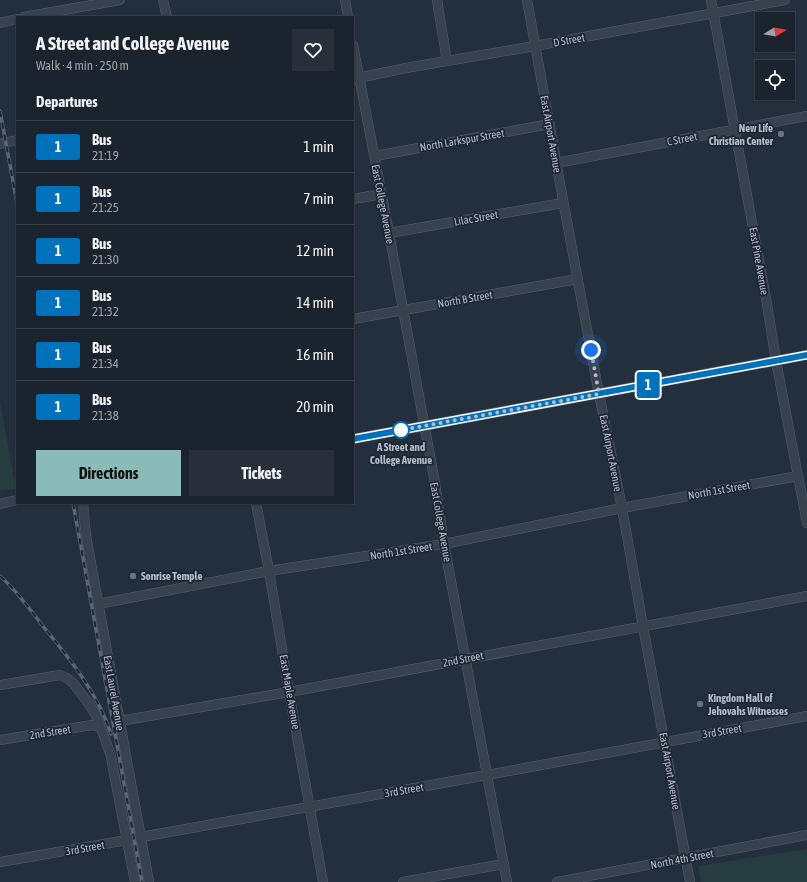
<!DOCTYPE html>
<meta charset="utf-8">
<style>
body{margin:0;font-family:"Asap Condensed",sans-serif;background:#282f3a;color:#f1f3f6;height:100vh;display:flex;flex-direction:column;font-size:15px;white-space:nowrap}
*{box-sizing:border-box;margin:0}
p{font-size:13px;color:#a0a4aa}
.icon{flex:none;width:22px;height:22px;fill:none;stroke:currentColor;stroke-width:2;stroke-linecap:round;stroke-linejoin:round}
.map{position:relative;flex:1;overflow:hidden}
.sheet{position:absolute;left:16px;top:16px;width:338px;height:488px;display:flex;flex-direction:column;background:#1b232e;border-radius:0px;box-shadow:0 1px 3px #0004,0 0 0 1px #39404a}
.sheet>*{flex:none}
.badge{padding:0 8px;border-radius:3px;font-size:14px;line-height:26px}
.needle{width:26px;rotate:79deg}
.tools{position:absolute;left:755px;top:12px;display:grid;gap:8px}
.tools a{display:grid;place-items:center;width:40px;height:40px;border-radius:0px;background:#1b232e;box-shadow:0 1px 3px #0004,0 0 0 1px #39404a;font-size:20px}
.you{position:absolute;width:20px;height:20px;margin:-10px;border:3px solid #fff;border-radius:50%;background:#1a73e8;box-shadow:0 0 0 6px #1a73e833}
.map>.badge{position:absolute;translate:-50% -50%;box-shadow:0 0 0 2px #fff}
h2{padding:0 20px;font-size:15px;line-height:36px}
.round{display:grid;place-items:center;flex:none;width:42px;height:42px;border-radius:0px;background:#282f3a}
.overview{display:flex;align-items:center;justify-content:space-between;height:68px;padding:0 20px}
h1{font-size:19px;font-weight:700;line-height:30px}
.primary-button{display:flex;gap:8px;margin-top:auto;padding:8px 20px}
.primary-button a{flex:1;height:46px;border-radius:0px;background:#8bbbb9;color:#111;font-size:16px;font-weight:700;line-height:46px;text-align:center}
.primary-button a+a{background:#282f3a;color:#f1f3f6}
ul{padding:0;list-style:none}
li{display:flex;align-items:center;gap:12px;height:52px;padding:0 20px;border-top:1px solid #39404a}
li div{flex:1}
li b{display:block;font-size:15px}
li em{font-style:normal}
li .badge{min-width:44px;font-weight:700;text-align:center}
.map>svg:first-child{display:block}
.green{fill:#263c3f}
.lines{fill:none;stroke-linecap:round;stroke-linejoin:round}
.minor-casing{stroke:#565f6c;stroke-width:10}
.minor{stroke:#38414e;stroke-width:9}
.rail-casing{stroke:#5a6575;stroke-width:3.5}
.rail{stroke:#1d2633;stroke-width:2;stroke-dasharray:6;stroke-linecap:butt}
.line-casing{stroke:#fff;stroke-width:9}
.line{stroke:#0072bc;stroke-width:6}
.walk{stroke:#b4bcc9;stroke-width:4;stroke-dasharray:0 7.2}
.worship-dot{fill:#6b7280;stroke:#1d2633;stroke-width:1.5}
.stop-dot{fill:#fff;stroke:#0072bc;stroke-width:2}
.labels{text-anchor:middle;stroke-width:3.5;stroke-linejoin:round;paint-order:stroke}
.street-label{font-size:11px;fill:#b4bcc9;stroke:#1d2633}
.poi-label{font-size:11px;font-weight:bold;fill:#b4bcc9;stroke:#1d2633;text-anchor:start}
.stop-label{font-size:11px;font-weight:bold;fill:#b4bcc9;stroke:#1d2633}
</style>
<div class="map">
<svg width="807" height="882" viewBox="0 0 807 882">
<rect width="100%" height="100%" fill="#242f3e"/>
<g class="green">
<path d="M 0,401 L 16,489 L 0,491 Z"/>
<path d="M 807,849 L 807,882 L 701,882 L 698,866 Z"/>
</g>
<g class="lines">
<g class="minor-casing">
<g id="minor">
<path d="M 163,0 L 167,17"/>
<path d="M 345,0 L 348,17"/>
<path d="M 437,0 L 447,61"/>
<path d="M 527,0 L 565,211 L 599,394 L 622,508 L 643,626 L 690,882"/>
<path d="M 711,0 L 767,304 L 776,361 L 807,523"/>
<path d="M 24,17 L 120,0"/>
<path d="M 0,23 L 17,19"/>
<path d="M 353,45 L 389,233 L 435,483 L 444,544 L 507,882"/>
<path d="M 353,79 L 406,68 L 535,46 L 785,0"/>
<path d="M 0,144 L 17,140"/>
<path d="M 375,156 L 550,124"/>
<path d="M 556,163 L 807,116"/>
<path d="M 353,199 L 382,194"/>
<path d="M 389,233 L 563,203"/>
<path d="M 353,319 L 578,279"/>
<path d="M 353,439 L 807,355"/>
<path d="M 83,503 L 85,528 L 88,547 L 149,882"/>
<path d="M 256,503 L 269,571 L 289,692 L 323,882"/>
<path d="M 0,504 L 17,500"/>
<path d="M 98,604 L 269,571 L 444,544 L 622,508 L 798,476"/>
<path d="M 0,685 L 60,675 L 67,678 L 74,684 L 89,704 L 96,715 L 105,739 L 111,756 L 113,768 L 135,882"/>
<path d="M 120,721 L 289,692 L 807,596"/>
<path d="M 0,740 L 92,725 L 100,727"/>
<path d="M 0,862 L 127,840 L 141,837 L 487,775 L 807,716"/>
<path d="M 403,882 L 504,864"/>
<path d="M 557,882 L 807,835"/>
</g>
</g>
<use href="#minor" class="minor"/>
<g class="rail-casing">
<g id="rail">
<path d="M 0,111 L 17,203"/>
<path d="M 73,503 L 142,882"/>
<path d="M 0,576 C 16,590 29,608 42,625 C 70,659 97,692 111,734"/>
</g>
</g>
<use href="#rail" class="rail"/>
</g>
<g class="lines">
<g class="line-casing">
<path id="line" d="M 353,439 L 807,355"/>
</g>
<use href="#line" class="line"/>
<path class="walk" d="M 401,430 L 396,431 L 599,394 L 591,350"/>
</g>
<g class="worship-dot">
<circle cx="781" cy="134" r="4"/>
<circle cx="133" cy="576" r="4"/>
<circle cx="700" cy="704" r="4"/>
</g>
<circle class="stop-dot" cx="401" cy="430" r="8"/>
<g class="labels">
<g class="street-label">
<text transform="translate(569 40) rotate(-10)" y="4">D Street</text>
<text transform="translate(551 134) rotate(80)" y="4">East Airport Avenue</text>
<text transform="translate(682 139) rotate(-11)" y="4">C Street</text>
<text transform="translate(462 140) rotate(-10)" y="4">North Larkspur Street</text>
<text transform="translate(383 204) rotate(79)" y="4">East College Avenue</text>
<text transform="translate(476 218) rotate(-10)" y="4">Lilac Street</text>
<text transform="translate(759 261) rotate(80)" y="4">East Pine Avenue</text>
<text transform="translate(465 299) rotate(-10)" y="4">North B Street</text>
<text transform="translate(611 453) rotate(79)" y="4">East Airport Avenue</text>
<text transform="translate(719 490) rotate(-10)" y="4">North 1st Street</text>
<text transform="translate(441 522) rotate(80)" y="4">East College Avenue</text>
<text transform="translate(401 551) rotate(-9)" y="4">North 1st Street</text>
<text transform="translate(463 659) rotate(-11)" y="4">2nd Street</text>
<text transform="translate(290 692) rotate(80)" y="4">East Maple Avenue</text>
<text transform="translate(114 693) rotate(80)" y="4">East Laurel Avenue</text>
<text transform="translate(722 731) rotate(-10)" y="4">3rd Street</text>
<text transform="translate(50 732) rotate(-9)" y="4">2nd Street</text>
<text transform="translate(670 771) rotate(80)" y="4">East Airport Avenue</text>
<text transform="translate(404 790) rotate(-10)" y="4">3rd Street</text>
<text transform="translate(85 848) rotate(-10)" y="4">3rd Street</text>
<text transform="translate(682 859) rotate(-11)" y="4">North 4th Street</text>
</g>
<g class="poi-label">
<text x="773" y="132" text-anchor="end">New Life<tspan x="773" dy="13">Christian Center</tspan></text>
<text x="141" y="580">Sonrise Temple</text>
<text x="708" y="702">Kingdom Hall of<tspan x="708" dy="13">Jehovahs Witnesses</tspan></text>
</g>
<g class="stop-label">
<text x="401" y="451">A Street and<tspan x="401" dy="13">College Avenue</tspan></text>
</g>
</g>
</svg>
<div class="tools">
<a><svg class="needle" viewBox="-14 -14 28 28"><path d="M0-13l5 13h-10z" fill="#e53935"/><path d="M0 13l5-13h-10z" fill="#a0a4aa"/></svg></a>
<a><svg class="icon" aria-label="locate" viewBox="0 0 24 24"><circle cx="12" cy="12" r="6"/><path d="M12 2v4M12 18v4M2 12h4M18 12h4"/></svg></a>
</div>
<div class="you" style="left:591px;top:350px"></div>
<b class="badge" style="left:648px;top:385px;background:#0072bc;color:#fff">1</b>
<section class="sheet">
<div class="overview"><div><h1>A Street and College Avenue</h1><p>Walk · 4 min · 250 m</p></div><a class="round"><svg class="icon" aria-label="heart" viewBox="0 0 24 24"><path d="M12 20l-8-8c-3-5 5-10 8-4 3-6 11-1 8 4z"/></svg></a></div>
<h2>Departures</h2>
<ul>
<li><span class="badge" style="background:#0072bc;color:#fff">1</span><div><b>Bus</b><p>21:19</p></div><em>1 min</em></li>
<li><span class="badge" style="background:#0072bc;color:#fff">1</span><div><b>Bus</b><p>21:25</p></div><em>7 min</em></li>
<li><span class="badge" style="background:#0072bc;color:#fff">1</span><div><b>Bus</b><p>21:30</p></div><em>12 min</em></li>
<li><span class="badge" style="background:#0072bc;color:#fff">1</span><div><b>Bus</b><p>21:32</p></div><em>14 min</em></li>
<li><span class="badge" style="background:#0072bc;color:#fff">1</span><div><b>Bus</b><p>21:34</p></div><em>16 min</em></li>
<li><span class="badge" style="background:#0072bc;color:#fff">1</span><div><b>Bus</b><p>21:38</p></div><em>20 min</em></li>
</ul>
<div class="primary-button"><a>Directions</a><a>Tickets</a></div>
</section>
</div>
